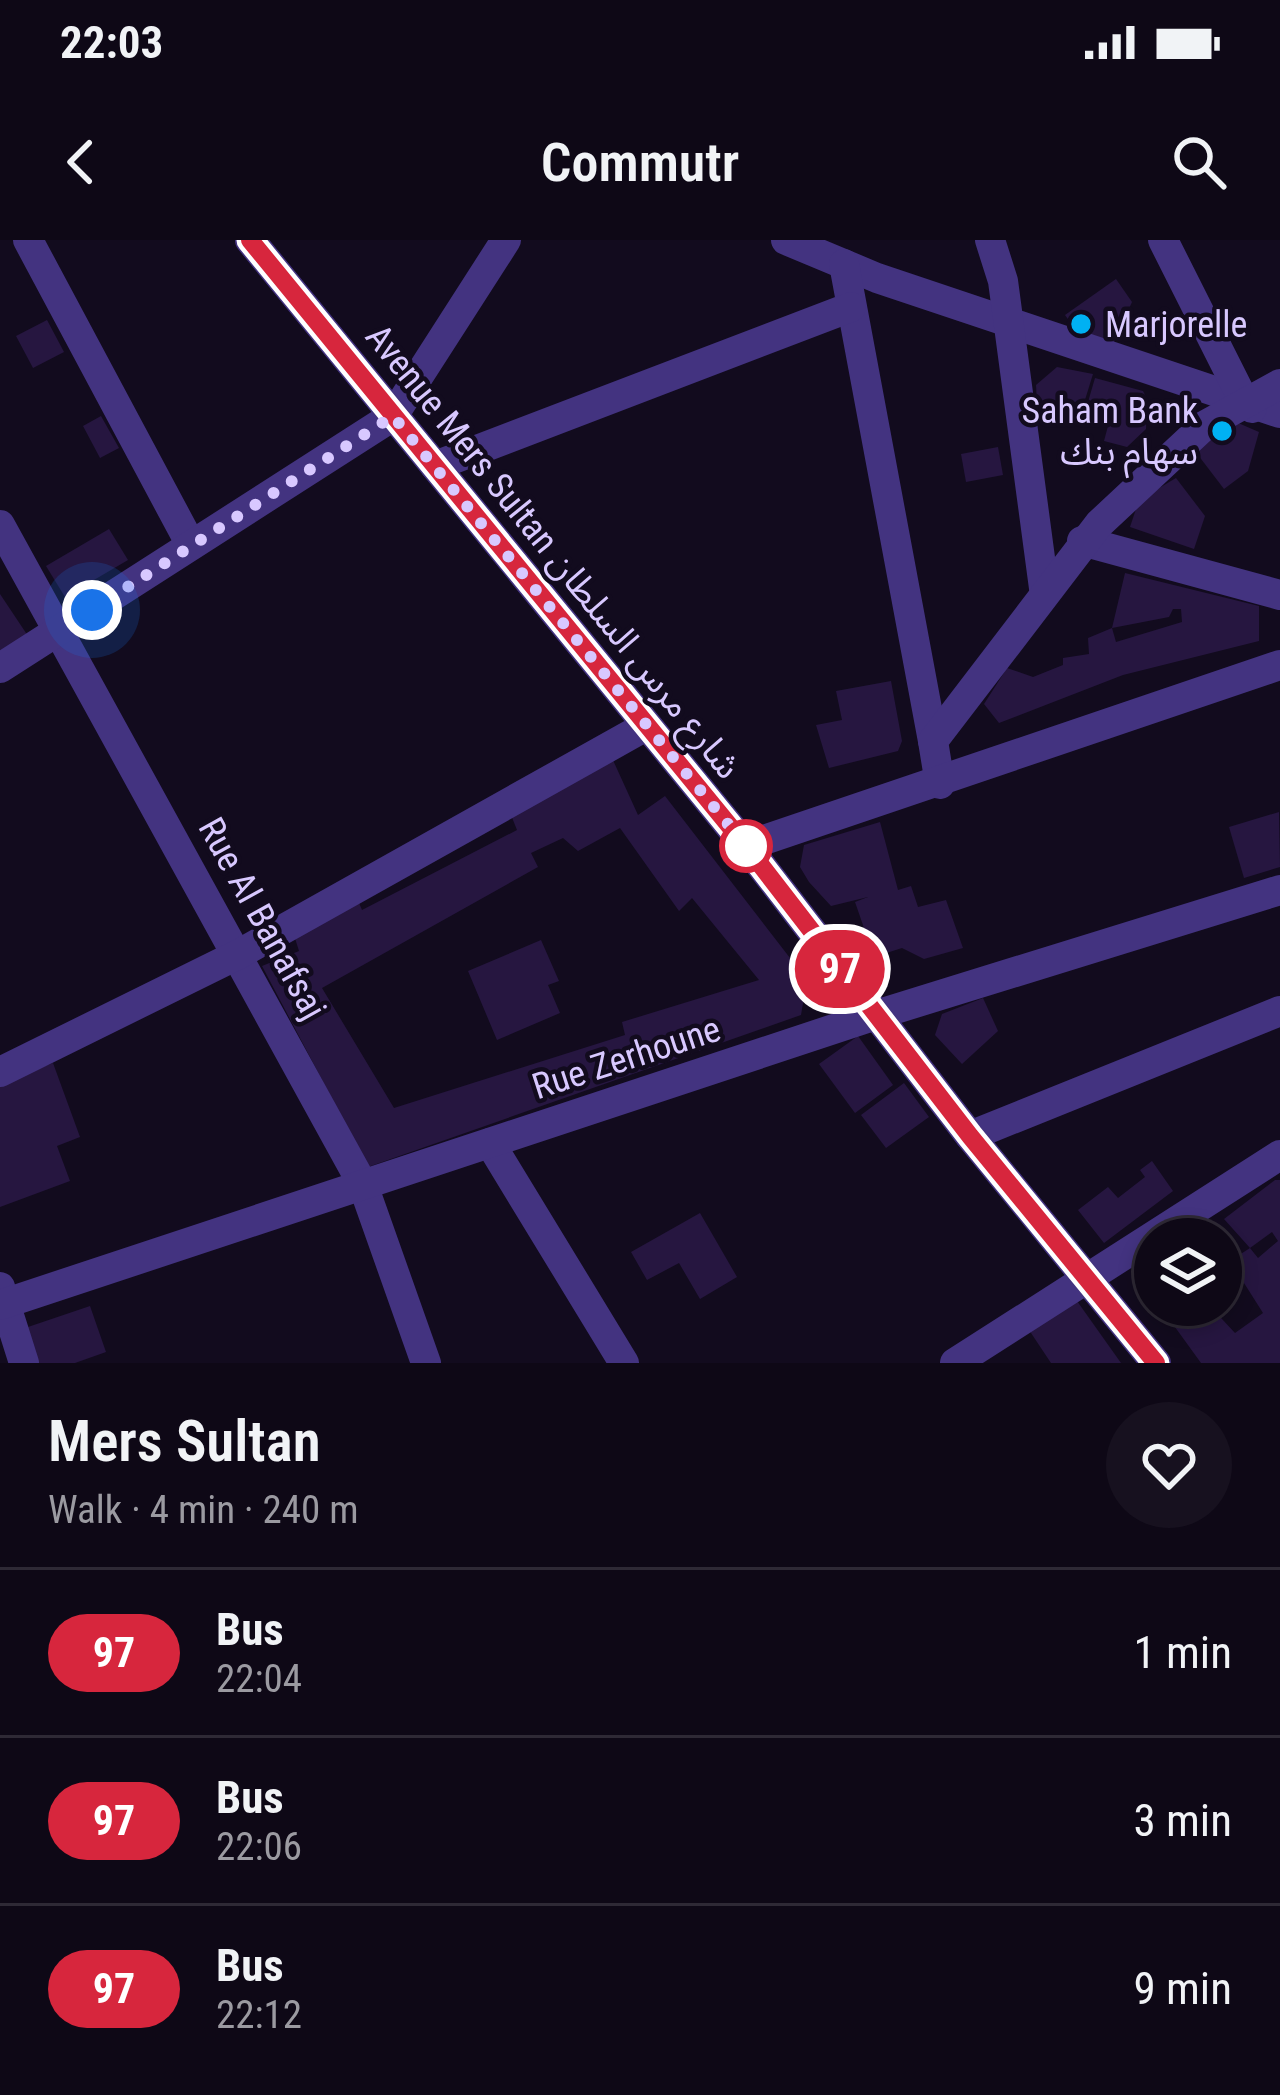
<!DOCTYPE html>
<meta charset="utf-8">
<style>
body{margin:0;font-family:"Roboto Condensed","Noto Sans Arabic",sans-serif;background:#17111f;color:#f1f3f6;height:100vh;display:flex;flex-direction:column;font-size:45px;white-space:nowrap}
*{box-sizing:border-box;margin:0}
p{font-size:39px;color:#9b9aa1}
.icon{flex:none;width:66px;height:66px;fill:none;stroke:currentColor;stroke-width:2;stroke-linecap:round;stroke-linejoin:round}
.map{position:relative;height:1123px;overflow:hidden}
.drawer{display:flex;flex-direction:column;background:#0e0816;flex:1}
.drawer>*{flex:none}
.badge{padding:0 24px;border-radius:39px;font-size:42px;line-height:78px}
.fabs{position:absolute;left:1134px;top:978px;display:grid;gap:24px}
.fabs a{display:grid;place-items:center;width:108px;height:108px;border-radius:50%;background:#0e0816;box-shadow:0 6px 18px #0003,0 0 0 3px #2e2935;font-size:60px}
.you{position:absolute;width:60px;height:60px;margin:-30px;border:9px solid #fff;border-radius:50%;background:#1a73e8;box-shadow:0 0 0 18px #1a73e833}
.map>.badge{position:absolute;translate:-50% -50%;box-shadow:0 0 0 6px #fff}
.round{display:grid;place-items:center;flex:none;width:126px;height:126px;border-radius:63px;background:#17111f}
.summary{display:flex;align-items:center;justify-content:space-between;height:204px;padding:0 48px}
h1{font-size:57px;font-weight:600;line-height:90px}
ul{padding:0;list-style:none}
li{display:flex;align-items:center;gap:36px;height:168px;padding:0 48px;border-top:3px solid #2e2935}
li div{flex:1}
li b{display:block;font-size:45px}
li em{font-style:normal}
li .badge{min-width:132px;font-weight:700;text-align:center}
.status{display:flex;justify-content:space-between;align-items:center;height:84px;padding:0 60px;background:#0e0816;direction:ltr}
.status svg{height:33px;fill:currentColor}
header{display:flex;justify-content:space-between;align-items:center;height:156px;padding:0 48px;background:#0e0816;font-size:54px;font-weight:600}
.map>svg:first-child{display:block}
.building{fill:#261640;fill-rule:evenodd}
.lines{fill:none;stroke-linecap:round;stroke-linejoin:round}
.minor{stroke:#433380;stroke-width:30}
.line-casing{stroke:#fff;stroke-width:27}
.line{stroke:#d7263d;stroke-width:18}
.walk{stroke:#d8c8ff;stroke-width:12;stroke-dasharray:0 21.6}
.poi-dot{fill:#00b1f3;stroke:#120b1e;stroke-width:4.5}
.stop-dot{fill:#fff;stroke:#d7263d;stroke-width:6}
.labels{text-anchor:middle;stroke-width:9;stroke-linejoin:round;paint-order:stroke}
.poi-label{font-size:36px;fill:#d8c8ff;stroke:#120b1e;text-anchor:start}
.street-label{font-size:36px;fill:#d8c8ff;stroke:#120b1e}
</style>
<div class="status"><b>22:03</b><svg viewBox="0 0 49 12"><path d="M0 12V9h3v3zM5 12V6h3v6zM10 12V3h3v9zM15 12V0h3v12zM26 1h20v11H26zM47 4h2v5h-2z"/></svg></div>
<header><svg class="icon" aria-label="back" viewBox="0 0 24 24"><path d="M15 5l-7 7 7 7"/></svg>Commutr<svg class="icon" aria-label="search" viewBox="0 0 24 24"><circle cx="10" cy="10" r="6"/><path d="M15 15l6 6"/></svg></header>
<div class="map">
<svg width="1280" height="1123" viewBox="0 0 1280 1123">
<rect width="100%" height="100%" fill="#120b1e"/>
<g class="building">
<path d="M 1116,39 L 1132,62 L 1113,104 L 1077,92 L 1065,75 Z"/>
<path d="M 47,80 L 64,112 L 33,128 L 16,96 Z"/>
<path d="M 1057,127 L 1093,134 L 1080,176 L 1038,180 L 1036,145 Z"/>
<path d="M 1095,138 L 1143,151 L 1147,159 L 1146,189 L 1127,207 L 1104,201 L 1108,186 L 1083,179 Z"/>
<path d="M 101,176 L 119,208 L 100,218 L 83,186 Z"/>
<path d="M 1229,179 L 1259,192 L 1248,231 L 1224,249 L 1195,211 Z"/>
<path d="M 998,207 L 1003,235 L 966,242 L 961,214 Z"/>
<path d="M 1176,238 L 1205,276 L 1194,309 L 1130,287 L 1139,260 Z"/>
<path d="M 109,289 L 128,320 L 65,357 L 46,326 Z"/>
<path d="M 1125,333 L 1259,366 L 1259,401 L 1123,435 L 999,483 L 984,464 L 1007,428 L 1033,437 L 1063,425 L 1063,418 L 1089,414 L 1088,398 L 1112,388 L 1116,402 L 1182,382 L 1181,369 L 1173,369 L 1169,377 L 1112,388 Z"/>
<path d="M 0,354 L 30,399 L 0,418 Z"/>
<path d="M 891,441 L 902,501 L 898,511 L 829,528 L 816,485 L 842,480 L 836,451 Z"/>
<path d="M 612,518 L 638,575 L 665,556 L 807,740 L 801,775 L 368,927 L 262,726 L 299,711 L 294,695 L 357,658 L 362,670 L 517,590 L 509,570 ZM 620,588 L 679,671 L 692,658 L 759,740 L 622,782 L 625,795 L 394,868 L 322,748 L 538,627 L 531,613 L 563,598 L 578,611 Z"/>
<path d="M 1279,572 L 1280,627 L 1244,638 L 1229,587 Z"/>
<path d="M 880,582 L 898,650 L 911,646 L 918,667 L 946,660 L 963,708 L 924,719 L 902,708 L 874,717 L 855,662 L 868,657 L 831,666 L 809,642 L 800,627 L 804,605 Z"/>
<path d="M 541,700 L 559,741 L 548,745 L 560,773 L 497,800 L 468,731 Z"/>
<path d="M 983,758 L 998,791 L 962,824 L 935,795 L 942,774 Z"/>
<path d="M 858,796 L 893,845 L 855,873 L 819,824 Z"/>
<path d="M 53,823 L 80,897 L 57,906 L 70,941 L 0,967 L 0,843 Z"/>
<path d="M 904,843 L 929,877 L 886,908 L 861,875 Z"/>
<path d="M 1152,921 L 1173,951 L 1104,1003 L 1078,970 L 1108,947 L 1118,958 L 1145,937 L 1140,930 Z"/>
<path d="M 1275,940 L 1280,940 L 1280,1123 L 1201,1123 L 1159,1065 L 1209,1065 L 1235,1093 L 1263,1073 L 1244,1043 L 1221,1058 L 1221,1009 L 1230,1021 L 1250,1008 L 1258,1018 L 1278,1001 L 1272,992 L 1250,1008 L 1224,979 Z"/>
<path d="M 700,973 L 737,1037 L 700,1059 L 679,1023 L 647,1040 L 631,1012 Z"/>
<path d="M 1155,1009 L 1155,1059 L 1132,1027 Z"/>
<path d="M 1077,1061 L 1121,1123 L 1051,1123 L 1029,1090 Z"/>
<path d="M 90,1066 L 106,1112 L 75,1123 L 37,1123 L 25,1088 Z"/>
</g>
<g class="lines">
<g class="minor">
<path d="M 28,0 L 191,305"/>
<path d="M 250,0 L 746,606 L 970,896 L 1156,1123"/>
<path d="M 786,0 L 877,38 L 1280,173"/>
<path d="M 990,0 L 1003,41 L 1044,348"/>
<path d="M 1163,0 L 1245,163 L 1252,168"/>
<path d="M 844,24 L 933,501"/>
<path d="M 435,226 L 851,67"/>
<path d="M 0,285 L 363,945 L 426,1123"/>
<path d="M 1082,301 L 1280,355"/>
<path d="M 0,428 L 393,176 L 506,0"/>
<path d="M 940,544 L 933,501 L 1099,284 L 1204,186 L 1280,144"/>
<path d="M 746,606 L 1280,425"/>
<path d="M 0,832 L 239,714 L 646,486"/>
<path d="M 970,896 L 1280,771"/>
<path d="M 490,903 L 624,1123"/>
<path d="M 0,1047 L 24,1123"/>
<path d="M 0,1065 L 876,775 L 1280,650"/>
<path d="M 955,1123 L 1280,915"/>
</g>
</g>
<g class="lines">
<g class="line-casing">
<path id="line" d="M 250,0 L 746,606 L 970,896 L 1156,1123"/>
</g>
<use href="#line" class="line"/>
<path class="walk" d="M 92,370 L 393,176 L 746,606"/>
</g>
<g class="poi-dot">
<circle cx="1081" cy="84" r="12"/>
<circle cx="1222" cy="191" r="12"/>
</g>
<circle class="stop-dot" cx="746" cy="606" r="24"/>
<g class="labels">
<g class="poi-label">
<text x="1105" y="97">Marjorelle</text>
<text x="1198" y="183" text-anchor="end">Saham Bank<tspan x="1198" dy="41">سهام بنك</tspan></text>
</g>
<g class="street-label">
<text transform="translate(554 311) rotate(51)" y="13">Avenue Mers Sultan شارع مرس السلطان</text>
<text transform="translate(263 678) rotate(61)" y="13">Rue Al Banafsaj</text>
<text transform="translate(626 817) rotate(-18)" y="13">Rue Zerhoune</text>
</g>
</g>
</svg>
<div class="fabs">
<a><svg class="icon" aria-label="layers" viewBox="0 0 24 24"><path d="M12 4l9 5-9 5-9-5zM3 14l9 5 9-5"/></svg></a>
</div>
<div class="you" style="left:92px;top:370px"></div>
<b class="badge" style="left:840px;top:729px;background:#d7263d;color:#fff">97</b>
</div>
<section class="drawer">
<div class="summary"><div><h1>Mers Sultan</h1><p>Walk · 4 min · 240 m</p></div><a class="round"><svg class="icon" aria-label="heart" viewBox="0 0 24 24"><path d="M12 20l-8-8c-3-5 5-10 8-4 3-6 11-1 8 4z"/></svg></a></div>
<ul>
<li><span class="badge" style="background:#d7263d;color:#fff">97</span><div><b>Bus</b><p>22:04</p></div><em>1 min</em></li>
<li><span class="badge" style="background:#d7263d;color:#fff">97</span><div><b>Bus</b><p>22:06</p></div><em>3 min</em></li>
<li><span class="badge" style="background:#d7263d;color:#fff">97</span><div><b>Bus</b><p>22:12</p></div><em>9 min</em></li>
</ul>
</section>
